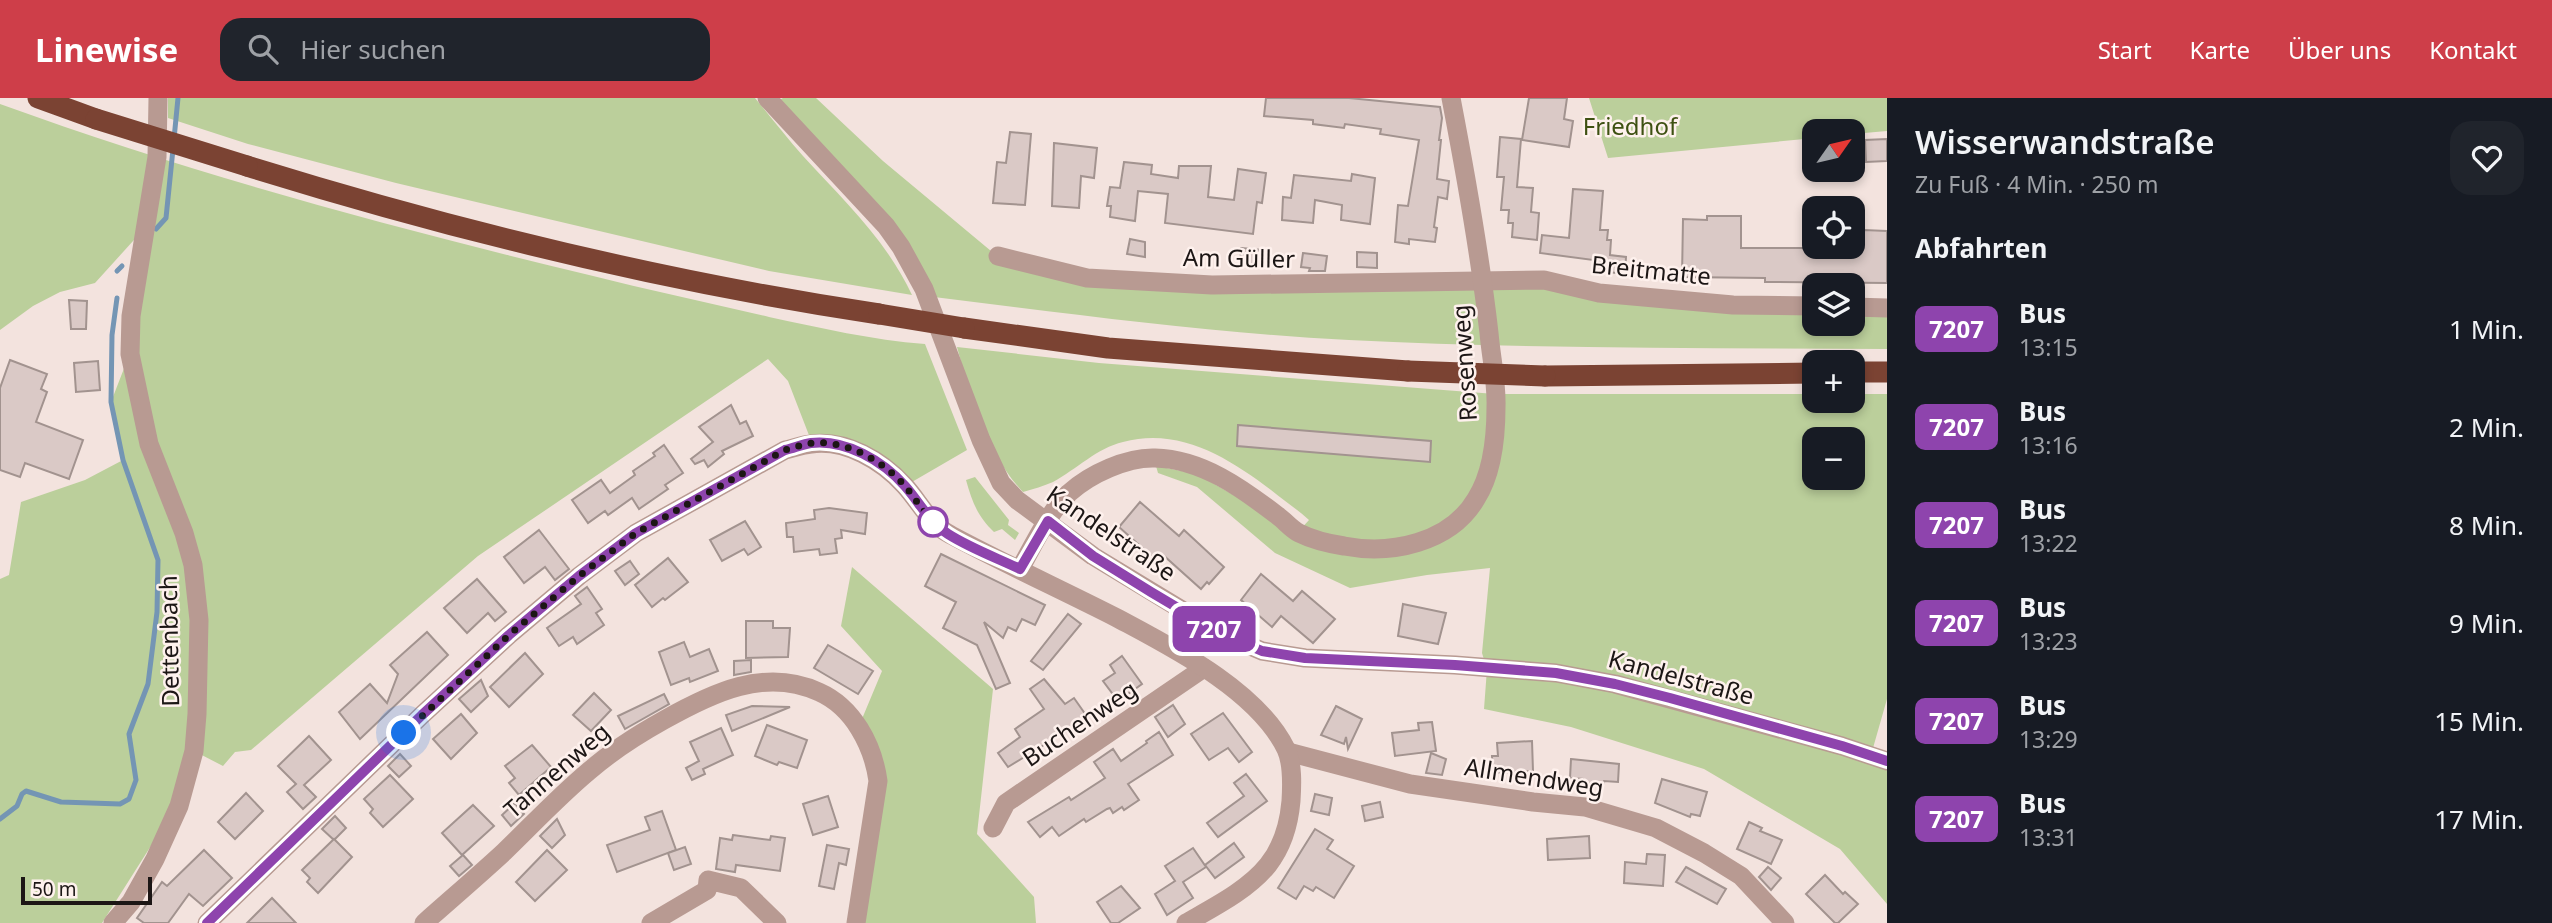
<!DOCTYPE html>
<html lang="de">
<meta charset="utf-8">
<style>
body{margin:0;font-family:"Noto Sans",sans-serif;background:#20242c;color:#f1f3f6;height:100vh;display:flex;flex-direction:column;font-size:26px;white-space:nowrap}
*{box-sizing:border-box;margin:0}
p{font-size:23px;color:#9ea1a6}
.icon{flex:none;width:38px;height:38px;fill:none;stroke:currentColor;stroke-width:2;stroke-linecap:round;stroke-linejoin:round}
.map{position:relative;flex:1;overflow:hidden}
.side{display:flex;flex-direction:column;background:#171b24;width:665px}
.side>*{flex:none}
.badge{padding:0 14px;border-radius:10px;font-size:24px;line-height:46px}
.needle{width:46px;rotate:56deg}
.tools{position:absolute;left:1802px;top:21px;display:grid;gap:14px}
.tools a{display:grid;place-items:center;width:63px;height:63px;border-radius:14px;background:#171b24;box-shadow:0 4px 10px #0003;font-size:35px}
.scale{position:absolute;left:21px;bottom:18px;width:131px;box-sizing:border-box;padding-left:7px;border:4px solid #1c1615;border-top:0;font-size:19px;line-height:24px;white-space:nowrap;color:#1c1615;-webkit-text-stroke:5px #fef1ed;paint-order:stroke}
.you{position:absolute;width:35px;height:35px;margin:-18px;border:5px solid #fff;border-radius:50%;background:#1a73e8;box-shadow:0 0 0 10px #1a73e833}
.map>.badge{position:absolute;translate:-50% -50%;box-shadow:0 0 0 4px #fff}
h2{padding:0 28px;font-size:26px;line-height:63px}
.round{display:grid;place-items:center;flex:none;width:74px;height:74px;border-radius:21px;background:#20242c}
.overview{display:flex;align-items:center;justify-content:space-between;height:119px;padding:0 28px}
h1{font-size:33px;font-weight:600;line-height:52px}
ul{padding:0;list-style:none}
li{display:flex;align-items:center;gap:21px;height:98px;padding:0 28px}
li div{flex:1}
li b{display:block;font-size:26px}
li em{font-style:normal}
li .badge{min-width:77px;font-weight:700;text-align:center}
header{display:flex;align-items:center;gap:42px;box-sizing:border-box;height:98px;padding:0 35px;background:#ce3e49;color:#fff}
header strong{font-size:33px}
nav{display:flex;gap:38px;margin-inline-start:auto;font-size:24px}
.search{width:490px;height:63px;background:#20242c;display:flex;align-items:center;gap:18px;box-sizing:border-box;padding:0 24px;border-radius:21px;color:#9ea1a6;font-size:26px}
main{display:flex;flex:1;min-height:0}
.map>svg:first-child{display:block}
.green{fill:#bbcf9b;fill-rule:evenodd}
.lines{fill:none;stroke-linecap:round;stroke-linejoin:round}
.stream{stroke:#7495b4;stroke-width:5}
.building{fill:#dac9c6;stroke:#a2938f;stroke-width:2}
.street{stroke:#b89a92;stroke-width:19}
.highway{stroke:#7b4333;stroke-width:21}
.highway-bridge{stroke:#7b4333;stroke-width:21}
.line-casing{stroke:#fff;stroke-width:16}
.line{stroke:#8e44ad;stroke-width:10}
.walk{stroke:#1c1615;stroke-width:7;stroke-dasharray:0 12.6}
.stop-dot{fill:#fff;stroke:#8e44ad;stroke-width:3.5}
.labels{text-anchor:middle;stroke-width:5;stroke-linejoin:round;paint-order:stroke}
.park-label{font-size:24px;fill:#3e5112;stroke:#fef1ed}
.street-label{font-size:24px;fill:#1c1615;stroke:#fef1ed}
</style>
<header>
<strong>Linewise</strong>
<div class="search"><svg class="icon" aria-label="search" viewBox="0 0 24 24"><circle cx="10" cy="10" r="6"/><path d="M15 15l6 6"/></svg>Hier suchen</div>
<nav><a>Start</a><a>Karte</a><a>Über uns</a><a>Kontakt</a></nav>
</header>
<main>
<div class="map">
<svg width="1887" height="825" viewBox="0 0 1887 825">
<rect width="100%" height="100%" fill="#f3e3de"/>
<g class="green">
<path d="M 168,0 L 755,0 C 771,19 786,39 803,58 C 844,103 885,140 912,197 L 769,173 L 396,85 L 248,46 L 168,20 Z"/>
<path d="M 783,0 L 816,0 L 883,63 L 997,158 L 1087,180 L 1422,183 L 1815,208 L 1815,226 L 1853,226 L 1853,209 L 1887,210 L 1887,251 C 1708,250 1528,251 1349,242 C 1210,235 1072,216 934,199 L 777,3 Z"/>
<path d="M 1589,0 L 1887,0 L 1887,33 L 1853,36 L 1853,33 L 1815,33 L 1815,40 L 1608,60 Z"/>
<path d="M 0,6 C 193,76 390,129 589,177 C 649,192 709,205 769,219 C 821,230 872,242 925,246 L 967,352 L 905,388 L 885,369 L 812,345 L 788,283 L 768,261 L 478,458 L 251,652 L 235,654 L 223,668 L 194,653 L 161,732 L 102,825 L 0,825 L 0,481 L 9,477 L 21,404 L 85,382 L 123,362 L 111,304 L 130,255 L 143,132 L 95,185 L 60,194 L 33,208 L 0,232 Z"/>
<path d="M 957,249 L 1099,265 L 1495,296 L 1815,296 L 1815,303 L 1853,303 L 1853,296 L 1887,296 L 1887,601 L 1871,657 L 1887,663 L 1887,806 L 1840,751 L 1704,671 L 1571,629 L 1484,611 L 1487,571 L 1482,555 L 1490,470 L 1427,477 L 1350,490 L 1275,455 L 1197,389 L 1158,375 L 1156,368 L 1197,376 L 1298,434 L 1309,422 C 1297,411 1283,402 1271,392 C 1228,360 1180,329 1123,344 C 1097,350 1077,371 1053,384 C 1044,388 1033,391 1023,394 C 987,356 971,300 957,249 ZM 1815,341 L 1853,341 L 1853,380 L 1815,380 Z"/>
<path d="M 975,379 L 1009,422 L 1008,427 L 1019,435 L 1015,442 L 1002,431 L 994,434 C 978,419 972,404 966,382 Z"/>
<path d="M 852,469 L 993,591 L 977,736 L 1034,799 L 1036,825 L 856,825 L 878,683 L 859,628 L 882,573 L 841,528 Z"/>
</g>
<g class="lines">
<g class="stream">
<path d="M 174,41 L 178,0"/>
<path d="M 156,131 L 166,120 L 173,51"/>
<path d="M 117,173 L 122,168"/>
<path d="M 0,721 L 17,708 L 22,696 L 26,693 L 61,704 L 120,706 L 129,701 L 136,682 L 129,636 L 148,586 L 157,514 L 158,462 L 123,362 L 111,304 L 112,237 L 117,200"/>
</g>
</g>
<g class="building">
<path d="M 1266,0 L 1349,0 L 1440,9 L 1442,20 L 1439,42 L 1441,42 L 1437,81 L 1449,83 L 1447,101 L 1438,99 L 1434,129 L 1437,130 L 1435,144 L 1409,141 L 1409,146 L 1395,144 L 1398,107 L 1408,108 L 1419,42 L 1380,36 L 1381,31 L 1345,26 L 1344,30 L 1313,26 L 1313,22 L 1264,18 Z"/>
<path d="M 1529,0 L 1567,0 L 1564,21 L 1573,23 L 1569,49 L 1522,42 Z"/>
<path d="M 1010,34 L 1031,36 L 1025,107 L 993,105 L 997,64 L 1006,65 Z"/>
<path d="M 1500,39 L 1521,41 L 1517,89 L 1533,90 L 1531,114 L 1539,115 L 1537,142 L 1512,139 L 1513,125 L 1508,125 L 1509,112 L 1501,112 L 1504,79 L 1497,79 Z"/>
<path d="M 1887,41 L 1887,63 L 1866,64 L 1865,42 Z"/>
<path d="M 1054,45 L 1097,50 L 1094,80 L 1081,78 L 1079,110 L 1052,108 Z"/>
<path d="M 1124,64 L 1152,67 L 1151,76 L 1178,80 L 1179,68 L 1211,68 L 1208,99 L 1234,102 L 1238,71 L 1266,75 L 1262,105 L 1257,104 L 1253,136 L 1165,125 L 1168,96 L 1138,93 L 1135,123 L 1110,119 L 1111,108 L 1107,108 L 1110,89 L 1120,90 Z"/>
<path d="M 1352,76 L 1375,80 L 1370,126 L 1341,122 L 1342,107 L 1315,102 L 1313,125 L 1282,122 L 1283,99 L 1291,100 L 1294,77 L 1351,83 Z"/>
<path d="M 1573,91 L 1603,93 L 1600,132 L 1608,132 L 1607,142 L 1611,142 L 1610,157 L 1626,159 L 1625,176 L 1608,174 L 1609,164 L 1540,155 L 1542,137 L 1569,140 Z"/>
<path d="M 1707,118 L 1741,118 L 1741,150 L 1863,150 L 1864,132 L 1887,133 L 1887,185 L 1765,184 L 1765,180 L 1682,179 L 1683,121 L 1707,122 Z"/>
<path d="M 1130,141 L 1145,144 L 1145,159 L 1127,156 Z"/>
<path d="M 1241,150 L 1262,152 L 1260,168 L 1240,166 Z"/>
<path d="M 1357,154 L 1377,155 L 1377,170 L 1357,169 Z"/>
<path d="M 1303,155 L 1327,158 L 1325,173 L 1309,173 L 1310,170 L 1301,169 Z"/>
<path d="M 69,202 L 87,203 L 86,231 L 71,231 Z"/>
<path d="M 10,262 L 47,276 L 41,291 L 47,294 L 36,324 L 83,342 L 69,381 L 25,365 L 20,379 L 0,372 L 0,290 Z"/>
<path d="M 98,263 L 100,292 L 76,294 L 74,265 Z"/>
<path d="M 731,307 L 740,326 L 746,323 L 753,338 L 722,353 L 724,356 L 708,369 L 704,362 L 695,366 L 691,361 L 713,344 L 699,329 Z"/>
<path d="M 1238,327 L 1431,343 L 1430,364 L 1237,348 Z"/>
<path d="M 664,347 L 683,375 L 665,387 L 668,391 L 639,411 L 632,400 L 608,417 L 605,413 L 588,425 L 572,402 L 601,382 L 610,395 L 635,377 L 633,373 L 655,358 L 653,355 Z"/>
<path d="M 1140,404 L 1179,438 L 1184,432 L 1224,469 L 1209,486 L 1207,484 L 1201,491 L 1163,457 L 1157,463 L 1119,429 Z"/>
<path d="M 829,410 L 867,415 L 865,436 L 841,432 L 842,440 L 835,441 L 837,455 L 820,457 L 819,451 L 794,454 L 793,439 L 787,439 L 786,425 L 815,421 L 814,412 Z"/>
<path d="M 745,423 L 761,449 L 748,457 L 744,451 L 722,463 L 710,442 Z"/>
<path d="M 539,432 L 569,471 L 555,482 L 545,469 L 524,485 L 504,459 Z"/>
<path d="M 941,456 L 1045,507 L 1035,527 L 1022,521 L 1016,533 L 1008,529 L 1003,540 L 984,524 L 1010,585 L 996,591 L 977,547 L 943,530 L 956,504 L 925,488 Z"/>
<path d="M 668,460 L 688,484 L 665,502 L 663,500 L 652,509 L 635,487 Z"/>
<path d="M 630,463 L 639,476 L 625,487 L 615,473 Z"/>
<path d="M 1261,476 L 1293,503 L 1302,493 L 1335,521 L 1313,545 L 1281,518 L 1272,529 L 1241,502 Z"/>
<path d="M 477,481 L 506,514 L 495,523 L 488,515 L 467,535 L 444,510 Z"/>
<path d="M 587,489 L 602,511 L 596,515 L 604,527 L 577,546 L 573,539 L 559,548 L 547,530 L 581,506 L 575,498 Z"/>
<path d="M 1403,506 L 1446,515 L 1438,546 L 1398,538 Z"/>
<path d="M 1068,516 L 1081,526 L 1043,572 L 1031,563 Z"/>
<path d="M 746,523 L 773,523 L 773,530 L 790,530 L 788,559 L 746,560 Z"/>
<path d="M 427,534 L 448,557 L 360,641 L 339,614 L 370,586 L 387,605 L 398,576 L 390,567 Z"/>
<path d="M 684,544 L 690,559 L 709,551 L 718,573 L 690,584 L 689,580 L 671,587 L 659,554 Z"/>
<path d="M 828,547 L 873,573 L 858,596 L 814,570 Z"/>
<path d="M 525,555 L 543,576 L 509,609 L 490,589 Z"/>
<path d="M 1122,558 L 1142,586 L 1118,603 L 1103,583 L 1115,575 L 1110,567 Z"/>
<path d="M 751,562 L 751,574 L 734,577 L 734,563 Z"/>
<path d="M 1044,581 L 1065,606 L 1074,600 L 1088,620 L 1008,669 L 998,655 L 1020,639 L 1015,631 L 1044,611 L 1030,591 Z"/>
<path d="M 481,582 L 488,598 L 471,614 L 459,601 Z"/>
<path d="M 594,595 L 611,612 L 591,633 L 573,617 Z"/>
<path d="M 664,596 L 669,606 L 625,631 L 618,618 Z"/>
<path d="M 1173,607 L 1185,626 L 1168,639 L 1155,619 Z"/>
<path d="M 752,608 L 790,609 L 732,633 L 726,617 Z"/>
<path d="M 1336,608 L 1362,621 L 1348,651 L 1346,639 L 1344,646 L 1321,637 Z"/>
<path d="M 1223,615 L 1252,654 L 1239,664 L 1228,650 L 1209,662 L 1191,636 Z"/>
<path d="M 461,616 L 477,635 L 451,661 L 433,641 Z"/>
<path d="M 1432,624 L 1436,653 L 1395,658 L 1392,635 L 1419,632 L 1418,625 Z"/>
<path d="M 767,627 L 807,642 L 797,670 L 779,664 L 777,667 L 755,658 Z"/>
<path d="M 721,630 L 733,657 L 703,671 L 705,676 L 692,682 L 686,670 L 699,663 L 690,644 Z"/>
<path d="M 1159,634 L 1173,657 L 1128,686 L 1139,702 L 1124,712 L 1122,709 L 1113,715 L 1110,710 L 1107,711 L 1086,724 L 1084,721 L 1059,738 L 1052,729 L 1040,739 L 1028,724 L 1069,699 L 1071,702 L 1105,680 L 1094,664 L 1113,651 L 1121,663 L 1147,645 L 1146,643 Z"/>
<path d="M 309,638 L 331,662 L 304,687 L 316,699 L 303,711 L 287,694 L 296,686 L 278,668 Z"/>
<path d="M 1532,643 L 1533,673 L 1493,675 L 1492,658 L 1498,658 L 1497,645 Z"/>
<path d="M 532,647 L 551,669 L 519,697 L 509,685 L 515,680 L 505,668 Z"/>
<path d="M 1431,655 L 1446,661 L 1442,677 L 1426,675 Z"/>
<path d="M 400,656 L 411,668 L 399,679 L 388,668 Z"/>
<path d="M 1571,661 L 1619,666 L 1618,684 L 1604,683 L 1603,687 L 1583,685 L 1583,681 L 1570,680 Z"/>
<path d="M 1246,676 L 1267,703 L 1218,739 L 1207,725 L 1244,698 L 1234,685 Z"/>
<path d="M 390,677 L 413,701 L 383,729 L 370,715 L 373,711 L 364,701 Z"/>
<path d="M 1662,681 L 1707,694 L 1700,718 L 1691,716 L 1690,719 L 1655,705 Z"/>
<path d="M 246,695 L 263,713 L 235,741 L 218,724 Z"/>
<path d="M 1315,696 L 1332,700 L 1329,717 L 1311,713 Z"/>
<path d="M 828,698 L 838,729 L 813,737 L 803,706 Z"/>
<path d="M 1380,704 L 1383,719 L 1365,723 L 1362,708 Z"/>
<path d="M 515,705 L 524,716 L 511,728 L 502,717 Z"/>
<path d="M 473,707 L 494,728 L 462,757 L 442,735 Z"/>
<path d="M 662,713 L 676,752 L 617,774 L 607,747 L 650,732 L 645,719 Z"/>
<path d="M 335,718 L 346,730 L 334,742 L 322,731 Z"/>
<path d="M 557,721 L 565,737 L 552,750 L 540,738 Z"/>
<path d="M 1749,724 L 1762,730 L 1760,733 L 1782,742 L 1771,766 L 1737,751 Z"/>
<path d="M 1315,731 L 1333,742 L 1327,751 L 1354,768 L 1334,800 L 1316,789 L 1313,793 L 1304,788 L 1296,801 L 1278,790 Z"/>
<path d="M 733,737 L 770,742 L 771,738 L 785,740 L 780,773 L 736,767 L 735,774 L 716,771 L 720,740 L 732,742 Z"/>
<path d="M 1589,738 L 1590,760 L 1548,762 L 1547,741 Z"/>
<path d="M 334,741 L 352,759 L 318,795 L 307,784 L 310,780 L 302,772 Z"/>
<path d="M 1234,745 L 1244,759 L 1215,780 L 1205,767 Z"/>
<path d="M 827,747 L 849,751 L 846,767 L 839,765 L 834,791 L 819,788 Z"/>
<path d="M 685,749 L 691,766 L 674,772 L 668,755 Z"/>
<path d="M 1193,750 L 1206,769 L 1183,784 L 1193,800 L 1167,817 L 1155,796 L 1175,783 L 1165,768 Z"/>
<path d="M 204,752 L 232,780 L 203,808 L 189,796 L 168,825 L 144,825 L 137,820 L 162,784 L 167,788 Z"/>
<path d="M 547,752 L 567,772 L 535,803 L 516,784 Z"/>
<path d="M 1647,756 L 1665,757 L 1663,788 L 1624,785 L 1625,764 L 1646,766 Z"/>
<path d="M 463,757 L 472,767 L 459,778 L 450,768 Z"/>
<path d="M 1686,769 L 1726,791 L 1717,806 L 1676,784 Z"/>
<path d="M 1768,769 L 1781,780 L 1771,792 L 1759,779 Z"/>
<path d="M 1825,777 L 1843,796 L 1845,794 L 1858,806 L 1838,825 L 1835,825 L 1806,796 Z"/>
<path d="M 1121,788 L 1140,810 L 1118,825 L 1111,825 L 1097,804 Z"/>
<path d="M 272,800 L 296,825 L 247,825 Z"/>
</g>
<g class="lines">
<g class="street">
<path d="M 767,0 L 886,128 L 901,149 L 924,191 L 981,342 L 1001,385 L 1017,402 L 1093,458 L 1220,535 L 1262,553 L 1305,560 L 1455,567 L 1556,575 L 1615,586 L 1842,648 L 1887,663"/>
<path d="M 998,158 L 1087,180 L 1212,187 L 1544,182 L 1599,195 L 1733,207 L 1815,208"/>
<path d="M 1853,209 L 1887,210"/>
<path d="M 1020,471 C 1034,446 1048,415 1069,395 C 1090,376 1127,359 1155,360 C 1202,361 1243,391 1278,418 C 1285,423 1291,431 1299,435 C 1311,441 1331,446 1344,448 C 1391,457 1450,445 1476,401 C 1492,376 1496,338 1496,309 C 1497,285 1491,259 1489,235 C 1480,156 1466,78 1451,0"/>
<path d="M 1288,654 L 1410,686 L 1533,704 L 1585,709 L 1656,730 L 1704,755 L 1741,778 L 1785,825"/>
<path d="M 993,730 L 1006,705 L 1204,570"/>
<path d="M 113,825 L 131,804 L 155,761 L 179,708 L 194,653 L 197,616 L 199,522 L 193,467 L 184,435 L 149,346 L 130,256 L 131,218 L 157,59 L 158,0"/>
<path d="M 207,825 L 422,617 L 509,537 L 579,478 L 636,435 L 785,352 C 794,350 802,347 811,346 C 846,341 882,363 904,387 C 920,404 929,426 951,437 C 1005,466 1062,492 1117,520 C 1173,550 1257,592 1286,651 C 1293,666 1292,687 1291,703 C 1289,726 1283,748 1268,767 C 1248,792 1214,809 1186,825"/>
<path d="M 424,825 C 451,801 478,778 504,754 C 532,727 559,698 589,673 C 612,653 637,637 664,622 C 712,595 765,569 819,594 C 853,609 873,647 878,683 L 856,825"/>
<path d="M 651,825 L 707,792 L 708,782 L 741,790 L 777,825"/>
</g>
<g class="highway">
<path d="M 38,0 L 96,21"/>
<path d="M 247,68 C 453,132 666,184 879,216"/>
<path d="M 964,230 L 1108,250 L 1408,273"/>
<path d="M 1853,274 L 1887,274"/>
<path d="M 1545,278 L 1815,275"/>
</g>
<g class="highway-bridge">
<path d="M 96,21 L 247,68"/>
<path d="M 879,216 L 964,230"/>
<path d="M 1408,273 L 1545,278"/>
</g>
</g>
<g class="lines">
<g class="line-casing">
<path id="line" d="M 207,825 L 422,617 L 509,537 L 579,478 L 636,435 L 785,352 C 794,350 803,346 811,345 C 846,341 883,363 905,388 C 920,405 929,424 948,436 C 970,450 997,460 1020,471 L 1048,423 L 1093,458 L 1151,494 L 1220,535 L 1262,553 L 1305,560 L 1455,567 L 1556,575 L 1615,586 L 1670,600 L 1842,648 L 1887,663"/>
</g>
<use href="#line" class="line"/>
<path class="walk" d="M 404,635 L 509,537 L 579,478 L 636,435 L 785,352 C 794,350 803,346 812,345 C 847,342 883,363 905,388 C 916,401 923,415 937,426 L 933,424"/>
</g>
<circle class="stop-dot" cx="933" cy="424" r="14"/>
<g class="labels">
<g class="park-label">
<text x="1630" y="37">Friedhof</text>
</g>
<g class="street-label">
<text transform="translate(1239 161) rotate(1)" y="8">Am Güller</text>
<text transform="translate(1651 173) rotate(6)" y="8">Breitmatte</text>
<text transform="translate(1465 265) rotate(-94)" y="8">Rosenweg</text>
<text transform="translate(1111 436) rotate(34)" y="8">Kandelstraße</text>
<text transform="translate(170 543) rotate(-91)" y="8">Dettenbach</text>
<text transform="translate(1681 580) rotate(15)" y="8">Kandelstraße</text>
<text transform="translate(1080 626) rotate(-34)" y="8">Buchenweg</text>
<text transform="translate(557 673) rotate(-41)" y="8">Tannenweg</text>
<text transform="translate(1534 680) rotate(9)" y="8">Allmendweg</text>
</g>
</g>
</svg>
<div class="tools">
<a><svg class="needle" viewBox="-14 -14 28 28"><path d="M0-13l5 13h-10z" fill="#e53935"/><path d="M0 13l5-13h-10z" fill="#9ea1a6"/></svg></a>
<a><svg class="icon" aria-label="locate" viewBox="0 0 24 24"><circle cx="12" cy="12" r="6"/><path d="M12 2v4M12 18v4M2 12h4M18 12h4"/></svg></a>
<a><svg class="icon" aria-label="layers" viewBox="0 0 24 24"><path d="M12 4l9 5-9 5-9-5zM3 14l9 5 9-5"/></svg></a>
<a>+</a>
<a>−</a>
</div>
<div class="scale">50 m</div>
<div class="you" style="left:404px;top:635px"></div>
<b class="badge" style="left:1214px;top:531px;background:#8e44ad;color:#fff">7207</b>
</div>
<section class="side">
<div class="overview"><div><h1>Wisserwandstraße</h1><p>Zu Fuß · 4 Min. · 250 m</p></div><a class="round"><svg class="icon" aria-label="heart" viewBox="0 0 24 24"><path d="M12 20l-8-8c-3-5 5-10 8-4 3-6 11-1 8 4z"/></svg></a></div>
<h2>Abfahrten</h2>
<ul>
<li><span class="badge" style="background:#8e44ad;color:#fff">7207</span><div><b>Bus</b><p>13:15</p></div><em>1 Min.</em></li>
<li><span class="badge" style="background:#8e44ad;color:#fff">7207</span><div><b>Bus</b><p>13:16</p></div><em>2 Min.</em></li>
<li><span class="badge" style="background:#8e44ad;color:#fff">7207</span><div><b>Bus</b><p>13:22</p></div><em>8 Min.</em></li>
<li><span class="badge" style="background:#8e44ad;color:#fff">7207</span><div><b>Bus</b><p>13:23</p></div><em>9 Min.</em></li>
<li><span class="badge" style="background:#8e44ad;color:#fff">7207</span><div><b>Bus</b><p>13:29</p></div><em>15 Min.</em></li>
<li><span class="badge" style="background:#8e44ad;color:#fff">7207</span><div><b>Bus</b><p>13:31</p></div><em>17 Min.</em></li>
</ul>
</section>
</main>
